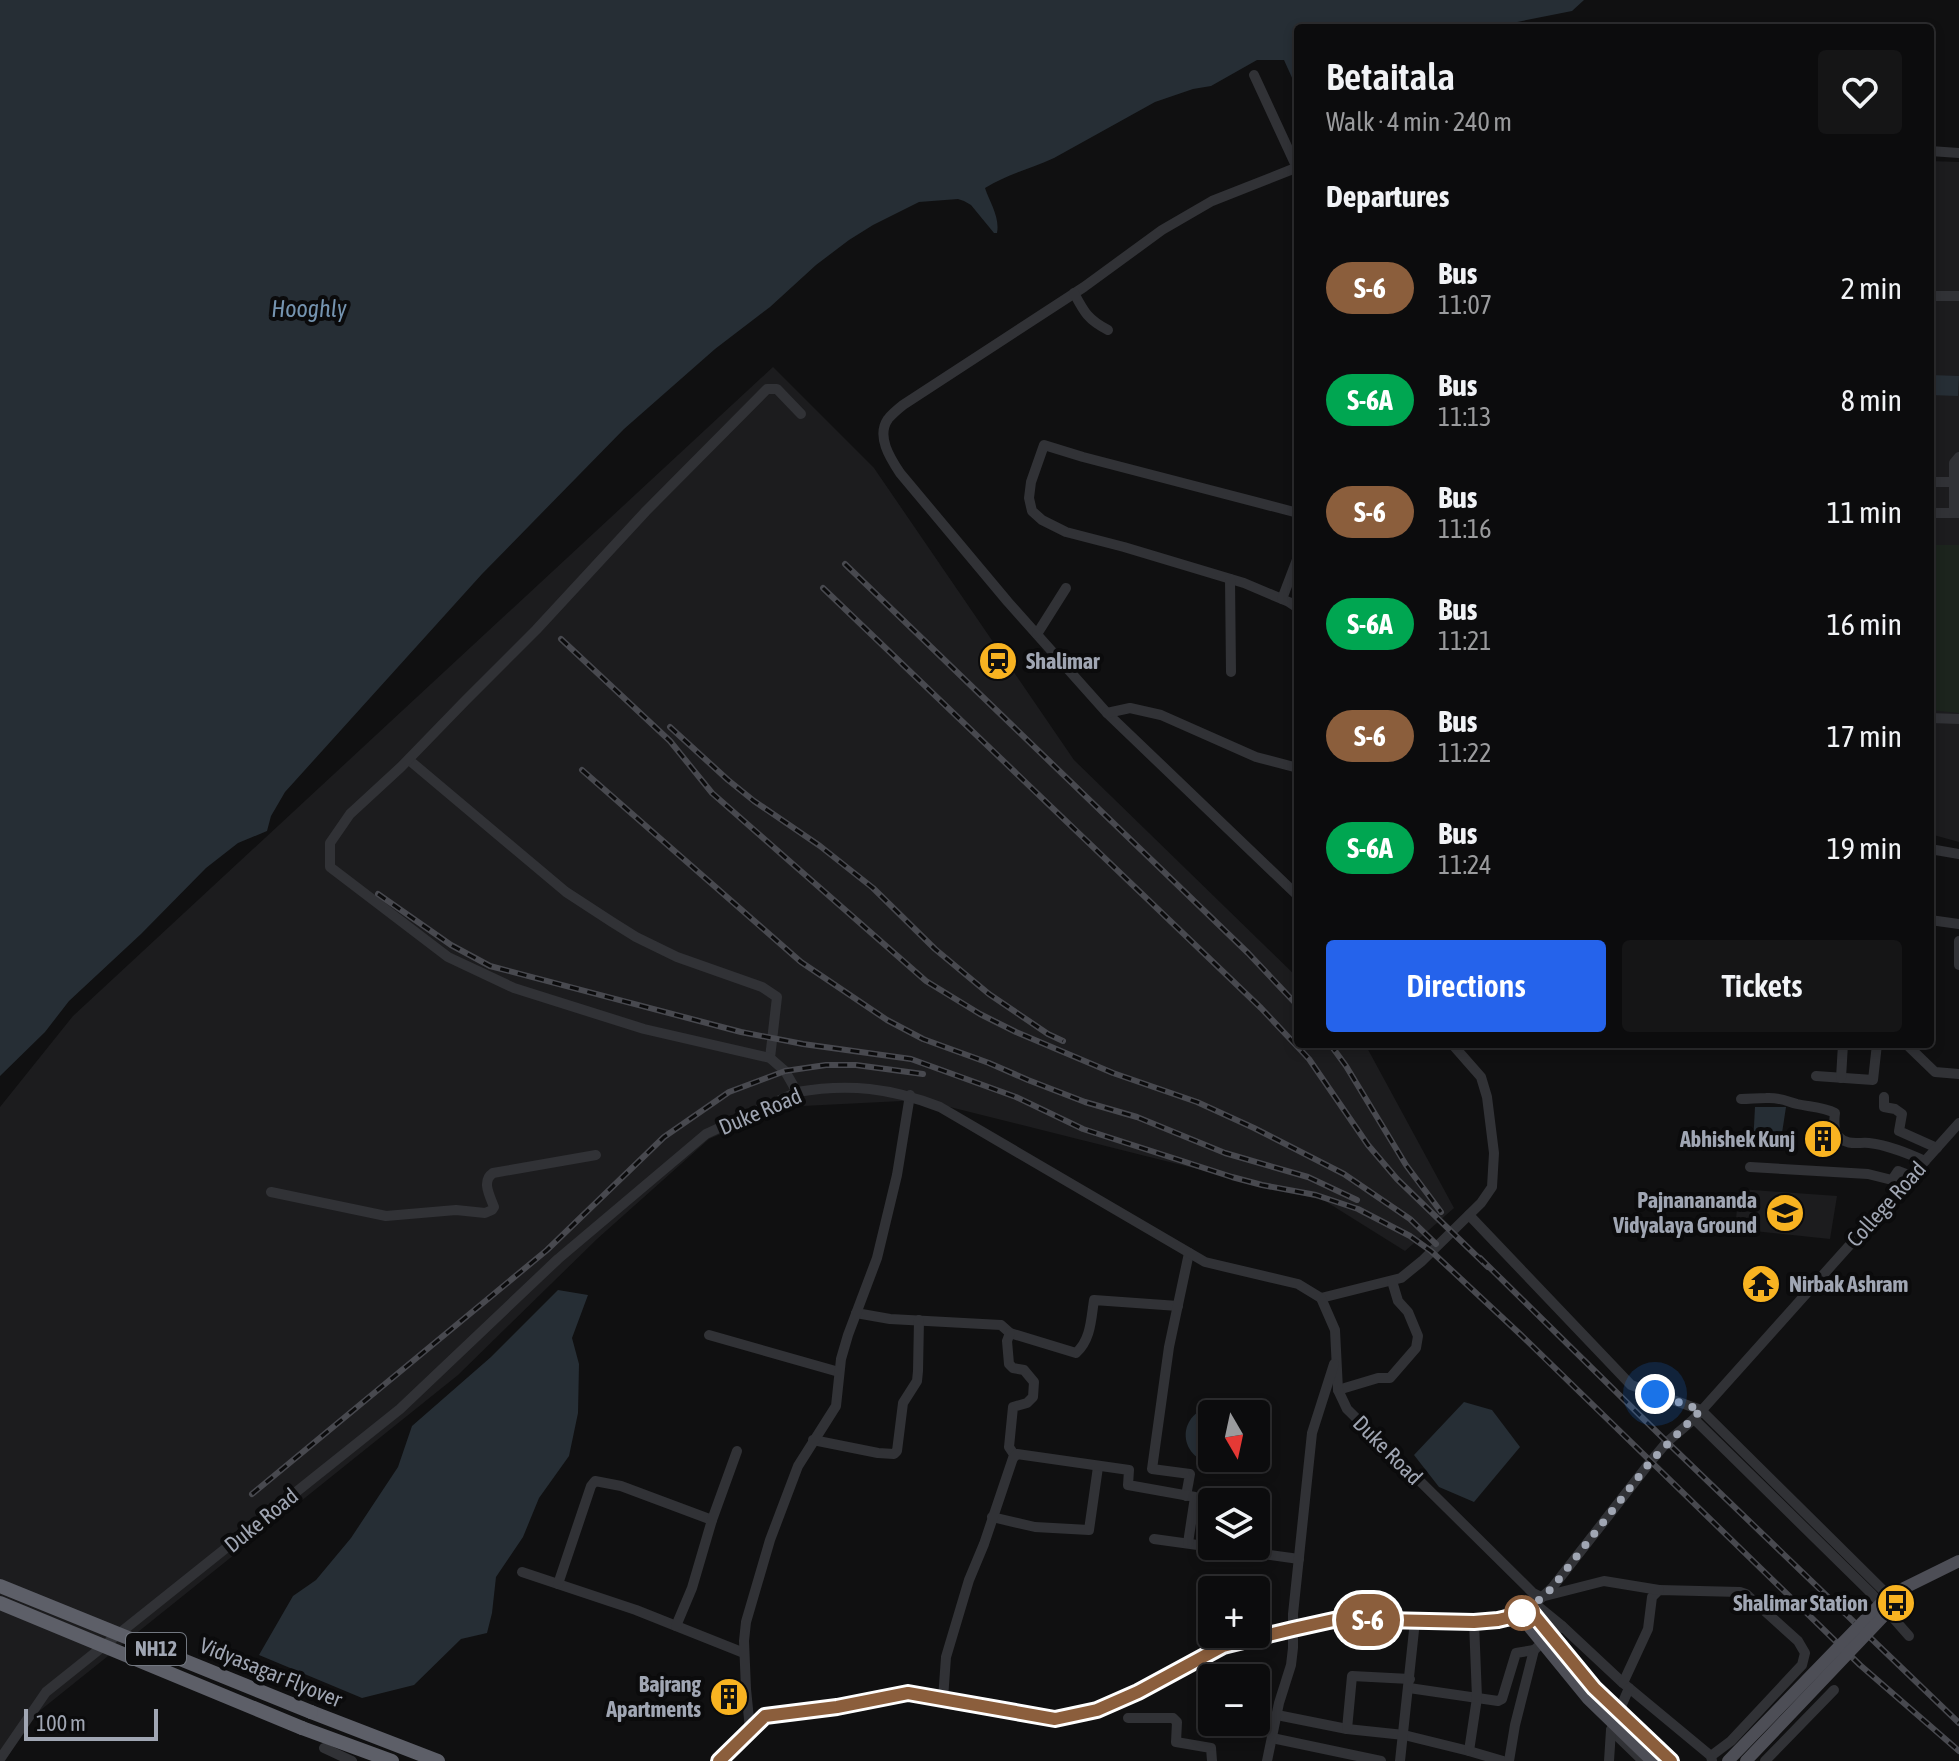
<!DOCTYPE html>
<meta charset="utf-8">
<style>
body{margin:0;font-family:"Asap Condensed",sans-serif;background:#151516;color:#f1f3f6;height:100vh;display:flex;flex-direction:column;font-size:30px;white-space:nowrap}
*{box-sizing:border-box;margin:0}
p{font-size:26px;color:#9a9b9d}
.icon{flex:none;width:44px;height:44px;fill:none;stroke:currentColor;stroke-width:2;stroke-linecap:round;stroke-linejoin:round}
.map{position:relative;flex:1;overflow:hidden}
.details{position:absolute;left:1294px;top:24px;width:640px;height:1024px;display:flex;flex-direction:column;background:#0c0c0d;border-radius:8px;box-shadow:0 4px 12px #0003,0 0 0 2px #2c2c2e}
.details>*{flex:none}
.badge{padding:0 16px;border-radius:26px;font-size:28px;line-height:52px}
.needle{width:52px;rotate:171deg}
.buttons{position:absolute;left:1198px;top:1400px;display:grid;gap:16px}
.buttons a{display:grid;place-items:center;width:72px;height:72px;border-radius:8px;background:#0c0c0d;box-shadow:0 4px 12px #0003,0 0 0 2px #2c2c2e;font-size:40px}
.scale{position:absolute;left:24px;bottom:20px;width:134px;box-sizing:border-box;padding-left:8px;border:4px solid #a0a6b3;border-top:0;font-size:22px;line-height:28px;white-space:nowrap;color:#a0a6b3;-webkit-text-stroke:6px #0b0b0c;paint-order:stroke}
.you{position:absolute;width:40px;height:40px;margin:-20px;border:6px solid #fff;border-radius:50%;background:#1a73e8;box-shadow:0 0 0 12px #1a73e833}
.map>.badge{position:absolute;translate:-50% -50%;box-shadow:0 0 0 4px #fff}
h2{padding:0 32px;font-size:30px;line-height:72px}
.round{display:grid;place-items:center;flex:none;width:84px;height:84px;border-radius:8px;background:#151516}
.head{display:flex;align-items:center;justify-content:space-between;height:136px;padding:0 32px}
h1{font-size:38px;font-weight:600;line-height:60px}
.cta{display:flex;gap:16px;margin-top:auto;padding:16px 32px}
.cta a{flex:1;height:92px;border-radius:8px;background:#2563eb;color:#fff;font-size:32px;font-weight:600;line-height:92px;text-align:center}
.cta a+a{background:#151516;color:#f1f3f6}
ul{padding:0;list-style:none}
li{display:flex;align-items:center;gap:24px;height:112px;padding:0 32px}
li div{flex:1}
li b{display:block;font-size:30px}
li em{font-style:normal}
li .badge{min-width:88px;font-weight:700;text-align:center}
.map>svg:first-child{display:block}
.built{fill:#1c1c1e}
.green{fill:#1c241d}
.water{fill:#262e35}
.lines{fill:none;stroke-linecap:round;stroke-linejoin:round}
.minor{stroke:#313236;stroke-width:10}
.major{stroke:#4d4e56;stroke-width:12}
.highway{stroke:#5d5f68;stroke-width:14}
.rail-casing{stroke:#48494f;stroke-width:6}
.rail{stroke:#0b0b0c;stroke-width:3;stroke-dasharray:9;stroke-linecap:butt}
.major-bridge{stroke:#4d4e56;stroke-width:12}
.highway-bridge{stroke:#5d5f68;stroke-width:14}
.line-casing{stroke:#fff;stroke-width:18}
.line{stroke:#8b5e3c;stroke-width:12}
.walk{stroke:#a0a6b3;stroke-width:8;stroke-dasharray:0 14.4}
.stop-dot{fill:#fff;stroke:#8b5e3c;stroke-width:4}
.labels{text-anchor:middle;stroke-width:8;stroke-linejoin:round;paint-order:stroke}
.shield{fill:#0b0b0c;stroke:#737881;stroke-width:2}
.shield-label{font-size:20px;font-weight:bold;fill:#a0a6b3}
.poi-label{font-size:22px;font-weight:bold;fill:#a0a6b3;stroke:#0b0b0c;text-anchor:end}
.street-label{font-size:22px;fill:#a0a6b3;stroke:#0b0b0c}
.water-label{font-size:24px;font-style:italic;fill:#7594b0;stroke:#0b0b0c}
</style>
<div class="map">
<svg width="1959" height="1761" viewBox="0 0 1959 1761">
<rect width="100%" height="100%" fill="#101011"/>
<g class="built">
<path d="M 1930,161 L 1959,162 L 1959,842 L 1930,834 Z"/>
<path d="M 773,367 L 874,468 L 1074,760 L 1298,978 L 1298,1044 L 1365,1044 L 1454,1208 L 1405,1251 L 1325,1201 L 922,1100 L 783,1107 L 709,1139 L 597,1239 L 458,1375 L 32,1717 L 5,1761 L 0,1761 L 0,1107 L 73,1016 Z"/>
<path d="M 1739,1189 L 1837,1196 L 1830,1239 L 1735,1229 Z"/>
</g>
<path class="green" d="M 1930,545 L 1959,545 L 1959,713 L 1930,710 Z"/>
<g class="water">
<path d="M 0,0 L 1584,0 L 1572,11 L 1487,28 L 1298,28 L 1298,91 L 1284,60 L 1257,60 L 1211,86 L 1193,89 L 1155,102 L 1054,158 C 1030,169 1008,174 985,188 C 990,203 1000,217 997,233 L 994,233 L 971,205 L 964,201 L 958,199 L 919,202 L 873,225 L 849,240 L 816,265 L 770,307 L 715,349 L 624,429 L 482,574 L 285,792 L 271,816 L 267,831 L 238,843 L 206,868 L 141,934 L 69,1001 L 45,1032 L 0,1076 Z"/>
<path d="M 1930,375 L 1959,376 L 1958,396 L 1930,395 Z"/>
<path d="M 1755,1107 L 1786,1107 L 1780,1146 L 1753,1145 Z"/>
<path d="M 558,1290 L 588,1295 L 572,1338 L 579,1364 L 578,1413 L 569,1456 L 539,1498 L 523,1537 L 496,1577 L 492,1613 L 487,1633 L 461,1639 L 414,1685 L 362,1698 L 259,1655 L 293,1596 L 316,1580 L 351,1538 L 398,1467 L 412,1426 L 491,1357 Z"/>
<path d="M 1464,1402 L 1492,1410 L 1520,1447 L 1474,1502 L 1439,1487 L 1414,1455 Z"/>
<path d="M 1210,1406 L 1219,1406 L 1234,1414 L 1212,1414 L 1212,1458 L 1230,1458 C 1189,1478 1165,1421 1210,1406 Z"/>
</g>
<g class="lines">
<g class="minor">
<path d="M 1254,75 L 1297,168"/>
<path d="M 1930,151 L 1959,153"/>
<path d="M 1298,167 L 1212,201 L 1162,230 L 1084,287 L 903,405 C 898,409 892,414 888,419 C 876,436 890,458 900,473 L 1008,602 L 1107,713 L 1298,896"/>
<path d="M 1074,293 C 1084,312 1088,320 1108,330"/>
<path d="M 1930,296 L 1959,296"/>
<path d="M 1930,482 L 1954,482"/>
<path d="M 1298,513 L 1083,457 L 1044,445 L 1031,482 L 1029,498 L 1032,511 L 1042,520 L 1066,532 L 1124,547 L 1244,583 L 1289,602 L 1298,608"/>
<path d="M 1930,513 L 1959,513"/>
<path d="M 1954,513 L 1954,463 L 1959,457"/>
<path d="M 1230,579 L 1231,672"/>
<path d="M 1282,599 L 1298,557"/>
<path d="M 1037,634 L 1066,588"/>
<path d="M 1107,713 L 1130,708 L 1161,715 L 1256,757 L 1298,768"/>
<path d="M 1930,718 L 1959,719"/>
<path d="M 409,760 L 566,892 L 612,922 L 636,937 L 677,957 L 762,987 L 777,997 L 770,1058"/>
<path d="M 1930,849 L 1959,854"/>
<path d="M 1930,920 L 1959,924"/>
<path d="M 1959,941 L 1959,965"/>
<path d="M 1906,1044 L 1935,1072 L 1959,1074"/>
<path d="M 1816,1076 L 1873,1080 L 1877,1044"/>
<path d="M 1841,1078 L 1843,1044"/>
<path d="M 797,1092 L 785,1071 L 770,1058 L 644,1029 L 514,988 L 448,957 L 330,867 L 330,843 L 350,814 L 401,767 L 465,701 L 536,630 L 646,511 L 767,389 L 777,389 L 801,414"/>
<path d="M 1884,1097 L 1884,1107 L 1895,1109 L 1902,1114 L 1899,1131 L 1937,1148"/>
<path d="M 1741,1099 C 1750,1099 1757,1098 1766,1098 C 1779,1097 1786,1101 1797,1104 C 1810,1107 1823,1107 1835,1113 C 1834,1121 1833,1131 1839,1137 C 1847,1146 1859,1142 1869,1143 C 1888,1145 1907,1153 1925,1161"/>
<path d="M 1750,1167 L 1868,1174 L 1892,1180 L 1898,1171 L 1911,1176"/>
<path d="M 271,1192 L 386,1216 L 456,1210 L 485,1213 L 492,1210 L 494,1207 C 490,1196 481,1181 493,1173 L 596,1155"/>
<path d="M 1469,1215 L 1631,1385 L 1701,1410 L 1892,1599"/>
<path d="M 1321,1298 L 1401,1278 L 1422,1261 L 1481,1203 L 1492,1187 L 1494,1153 L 1487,1097 L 1481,1077 L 1452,1044"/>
<path d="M 856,1313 L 890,1319 L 1001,1325 L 1010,1333 L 1076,1353 C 1091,1340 1091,1319 1094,1300 L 1178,1306"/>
<path d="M 1010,1333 L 1007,1341 L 1009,1364 L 1013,1368 L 1024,1370 L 1034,1382 L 1033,1397 L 1027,1403 L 1013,1407 L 1009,1447 L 1015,1456"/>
<path d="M 709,1335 L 839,1372"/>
<path d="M 1338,1390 L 1378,1378 L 1390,1378 L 1416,1348 L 1418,1336 L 1408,1312 L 1398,1301 L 1392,1281"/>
<path d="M 1694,1419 L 1872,1594 L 1909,1636"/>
<path d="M 813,1440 L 878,1453 L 894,1454 L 897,1451 L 903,1403 L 917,1381 L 918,1371 L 919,1320"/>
<path d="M 1186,1496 L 1190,1474 L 1152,1469 L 1169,1347 L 1189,1253"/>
<path d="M 992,1517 L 1035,1527 L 1089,1530 L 1098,1467"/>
<path d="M 1154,1539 L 1299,1559"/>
<path d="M 522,1572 L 636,1610 L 744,1653"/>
<path d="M 558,1584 L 591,1486 L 595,1481 L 621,1486 L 712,1520"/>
<path d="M 1535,1604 L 1562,1626 L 1623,1683 L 1711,1756 L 1712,1761"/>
<path d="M 1529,1609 L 1552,1588 L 1651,1461 L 1667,1442 L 1694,1419 L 1959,1123"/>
<path d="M 676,1626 L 692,1588 L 712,1520 L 737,1451"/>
<path d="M 1623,1683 L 1648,1629 L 1652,1597 L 1659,1590 L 1740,1592 L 1746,1594 L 1798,1641 L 1805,1653 L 1802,1665 L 1731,1741 L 1711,1756"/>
<path d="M 1409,1688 L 1498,1701 L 1502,1699 L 1516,1653 L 1534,1650"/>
<path d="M 1629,1688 L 1611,1730 L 1643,1761"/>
<path d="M 943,1699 L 946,1657 L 969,1580 L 984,1544 L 1013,1458 L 1017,1454 L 1129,1470 L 1128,1485 L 1195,1497 L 1188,1543"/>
<path d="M 1277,1715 L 1347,1729 L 1404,1735 L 1469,1751 L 1503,1761"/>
<path d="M 1128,1718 L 1173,1718 L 1177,1722 L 1176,1742 L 1211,1748 L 1212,1761"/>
<path d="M 750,1729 L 746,1689 L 744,1641 L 746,1622 L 770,1540 L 798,1466 L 836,1406 L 841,1359 L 848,1335 L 877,1258 L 897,1175 L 910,1095"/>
<path d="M 1347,1729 L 1352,1676 L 1410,1679"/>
<path d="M 1272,1738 L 1381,1761"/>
<path d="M 324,1748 L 352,1761"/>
<path d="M 1469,1751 L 1477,1698 L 1474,1622"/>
<path d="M 0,1759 L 46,1692 L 400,1409 L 558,1259 L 706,1134 L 797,1092 C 849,1083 891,1088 940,1107 L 1205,1262 L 1298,1284 L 1321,1298 L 1335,1330 L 1338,1390 L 1347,1409 L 1533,1593 L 1541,1597 L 1604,1581 L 1659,1590"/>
<path d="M 1267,1761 L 1279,1703 L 1291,1665 L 1293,1648 L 1293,1614 L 1312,1433 L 1334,1364"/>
<path d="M 1400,1761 L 1415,1621"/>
<path d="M 1509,1761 L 1515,1725 L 1534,1650 L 1562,1626"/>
<path d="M 1609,1761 L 1611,1730"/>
<path d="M 1765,1761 L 1834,1690"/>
</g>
<g class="major">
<path d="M 1888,1596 L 1959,1561"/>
<path d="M 719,1761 L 765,1716 L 837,1707 L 908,1693 L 1055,1719 L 1097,1710 L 1138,1692 L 1223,1646 L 1293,1629 L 1338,1619 L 1474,1622 L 1519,1615 L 1529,1609 L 1539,1621"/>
</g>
<g class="highway">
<path d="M 311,1712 L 438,1761"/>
<path d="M 302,1728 L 392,1761"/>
</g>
<g class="rail-casing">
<g id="rail">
<path d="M 845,564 L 1248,953 L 1298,1006"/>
<path d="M 823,588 L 1261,1008 L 1309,1059 L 1368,1145 L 1397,1179 L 1488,1267"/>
<path d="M 561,639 L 670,741 L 712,793 L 926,981 L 980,1014 L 1016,1032 L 1113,1073 L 1197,1102 L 1254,1128 L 1344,1174 L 1410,1219 L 1436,1244"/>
<path d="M 670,727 L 728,780 L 754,801 L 820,846 L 873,888 L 935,949 L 989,994 L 1048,1034 L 1063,1041"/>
<path d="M 582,770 L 801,962 L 887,1020 L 923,1039 L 989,1063 L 1028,1080 L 1085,1102 L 1137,1117 L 1225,1153 L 1308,1177 L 1357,1200"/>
<path d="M 378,894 L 451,945 L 490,966 L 741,1032 L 803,1044 L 911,1059 L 1016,1097 L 1083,1129 L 1232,1177 L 1262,1185 L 1316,1195 L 1358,1209 L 1410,1236 L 1431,1251 L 1521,1335 L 1860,1665 L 1959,1751"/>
<path d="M 1330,1044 L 1346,1066 L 1406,1165 L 1441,1212"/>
<path d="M 1480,1258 L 1667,1442 L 1959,1723"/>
<path d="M 252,1494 L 547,1250 L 664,1137 L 729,1092 L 785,1071 L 826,1065 L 856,1065 L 923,1074"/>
</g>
</g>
<use href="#rail" class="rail"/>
<g class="major-bridge">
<path d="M 1539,1621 L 1594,1688 L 1671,1761"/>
<path d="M 1530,1628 L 1588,1699 L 1652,1761"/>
<path d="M 1728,1761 L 1888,1596"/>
<path d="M 1746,1761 L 1896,1603"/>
</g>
<g class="highway-bridge">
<path d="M 0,1586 L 311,1712"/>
<path d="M 0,1603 L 302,1728"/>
</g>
</g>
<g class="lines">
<g class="line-casing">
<path id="line" d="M 719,1761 L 765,1716 L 837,1707 L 908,1693 L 1055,1719 L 1097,1710 L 1138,1692 L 1223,1646 L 1293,1629 L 1338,1619 L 1474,1622 L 1498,1620 L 1519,1615 L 1529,1609 L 1594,1688 L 1671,1761"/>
</g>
<use href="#line" class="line"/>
<path class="walk" d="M 1522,1613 L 1519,1615 L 1529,1609 L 1552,1588 L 1651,1461 L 1701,1410 L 1655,1394"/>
</g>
<defs>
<g id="station-disc" transform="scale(2)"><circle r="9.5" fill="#f8b321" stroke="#0b0b0c"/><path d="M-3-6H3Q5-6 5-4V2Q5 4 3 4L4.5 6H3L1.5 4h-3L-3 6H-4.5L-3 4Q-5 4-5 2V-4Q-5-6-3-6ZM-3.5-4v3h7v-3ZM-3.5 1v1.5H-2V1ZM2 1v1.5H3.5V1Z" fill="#111"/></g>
<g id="building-disc" transform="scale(2)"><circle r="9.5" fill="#f8b321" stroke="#0b0b0c"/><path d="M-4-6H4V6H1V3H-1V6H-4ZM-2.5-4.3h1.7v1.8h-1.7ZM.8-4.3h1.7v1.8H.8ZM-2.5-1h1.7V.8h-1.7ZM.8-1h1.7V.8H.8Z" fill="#111"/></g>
<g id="school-disc" transform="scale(2)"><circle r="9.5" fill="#f8b321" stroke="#0b0b0c"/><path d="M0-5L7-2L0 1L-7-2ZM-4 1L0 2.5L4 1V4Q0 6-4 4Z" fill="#111"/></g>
<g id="temple-disc" transform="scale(2)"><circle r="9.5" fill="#f8b321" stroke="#0b0b0c"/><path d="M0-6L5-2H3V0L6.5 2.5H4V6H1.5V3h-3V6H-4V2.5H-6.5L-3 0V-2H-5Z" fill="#111"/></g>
<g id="bus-disc" transform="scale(2)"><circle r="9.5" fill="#f8b321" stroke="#0b0b0c"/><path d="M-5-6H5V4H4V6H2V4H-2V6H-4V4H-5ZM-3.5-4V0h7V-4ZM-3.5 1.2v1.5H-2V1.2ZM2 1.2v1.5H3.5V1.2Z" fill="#111"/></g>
</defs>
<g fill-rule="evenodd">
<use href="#station-disc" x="998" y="661"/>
<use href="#building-disc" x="1823" y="1139"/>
<use href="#school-disc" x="1785" y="1213"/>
<use href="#temple-disc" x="1761" y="1284"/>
<use href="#bus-disc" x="1896" y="1603"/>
<use href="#building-disc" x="729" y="1697"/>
</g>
<circle class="stop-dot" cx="1522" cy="1613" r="16"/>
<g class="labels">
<rect class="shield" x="126" y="1633" width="60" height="32" rx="6"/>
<g class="shield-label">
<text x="156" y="1656">NH12</text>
</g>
<g class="poi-label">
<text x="1026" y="669" text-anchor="start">Shalimar</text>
<text x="1795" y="1147">Abhishek Kunj</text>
<text x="1757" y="1208">Pajnanananda<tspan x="1757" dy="25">Vidyalaya Ground</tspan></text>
<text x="1789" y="1292" text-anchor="start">Nirbak Ashram</text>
<text x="1868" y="1611">Shalimar Station</text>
<text x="701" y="1692">Bajrang<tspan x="701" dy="25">Apartments</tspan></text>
</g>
<g class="street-label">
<text transform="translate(760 1111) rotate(-23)" y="8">Duke Road</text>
<text transform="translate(1886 1204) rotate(-48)" y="8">College Road</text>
<text transform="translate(1388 1450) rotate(45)" y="8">Duke Road</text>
<text transform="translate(261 1520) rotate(-39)" y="8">Duke Road</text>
<text transform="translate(271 1672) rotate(22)" y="8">Vidyasagar Flyover</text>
</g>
<g class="water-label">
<text x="309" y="317">Hooghly</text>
</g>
</g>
</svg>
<div class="buttons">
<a><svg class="needle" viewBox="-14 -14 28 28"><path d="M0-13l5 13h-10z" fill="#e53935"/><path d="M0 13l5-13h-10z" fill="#9a9b9d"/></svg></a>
<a><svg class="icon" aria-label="layers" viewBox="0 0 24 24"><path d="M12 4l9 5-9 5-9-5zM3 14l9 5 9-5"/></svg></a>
<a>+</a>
<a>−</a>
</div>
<div class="scale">100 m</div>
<div class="you" style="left:1655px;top:1394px"></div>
<b class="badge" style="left:1368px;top:1620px;background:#8b5e3c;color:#fff">S-6</b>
<section class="details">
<div class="head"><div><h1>Betaitala</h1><p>Walk · 4 min · 240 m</p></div><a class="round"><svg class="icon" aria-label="heart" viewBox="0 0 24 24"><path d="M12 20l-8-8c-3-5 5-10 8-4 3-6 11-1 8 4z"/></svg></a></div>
<h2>Departures</h2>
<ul>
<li><span class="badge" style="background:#8b5e3c;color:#fff">S-6</span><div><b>Bus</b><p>11:07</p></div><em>2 min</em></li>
<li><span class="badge" style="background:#00a651;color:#fff">S-6A</span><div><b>Bus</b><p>11:13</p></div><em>8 min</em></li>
<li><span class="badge" style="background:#8b5e3c;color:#fff">S-6</span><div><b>Bus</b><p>11:16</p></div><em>11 min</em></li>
<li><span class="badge" style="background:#00a651;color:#fff">S-6A</span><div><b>Bus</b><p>11:21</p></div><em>16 min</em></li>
<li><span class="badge" style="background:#8b5e3c;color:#fff">S-6</span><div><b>Bus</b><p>11:22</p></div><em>17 min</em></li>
<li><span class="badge" style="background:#00a651;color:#fff">S-6A</span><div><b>Bus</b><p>11:24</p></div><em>19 min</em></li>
</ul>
<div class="cta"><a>Directions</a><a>Tickets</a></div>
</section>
</div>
